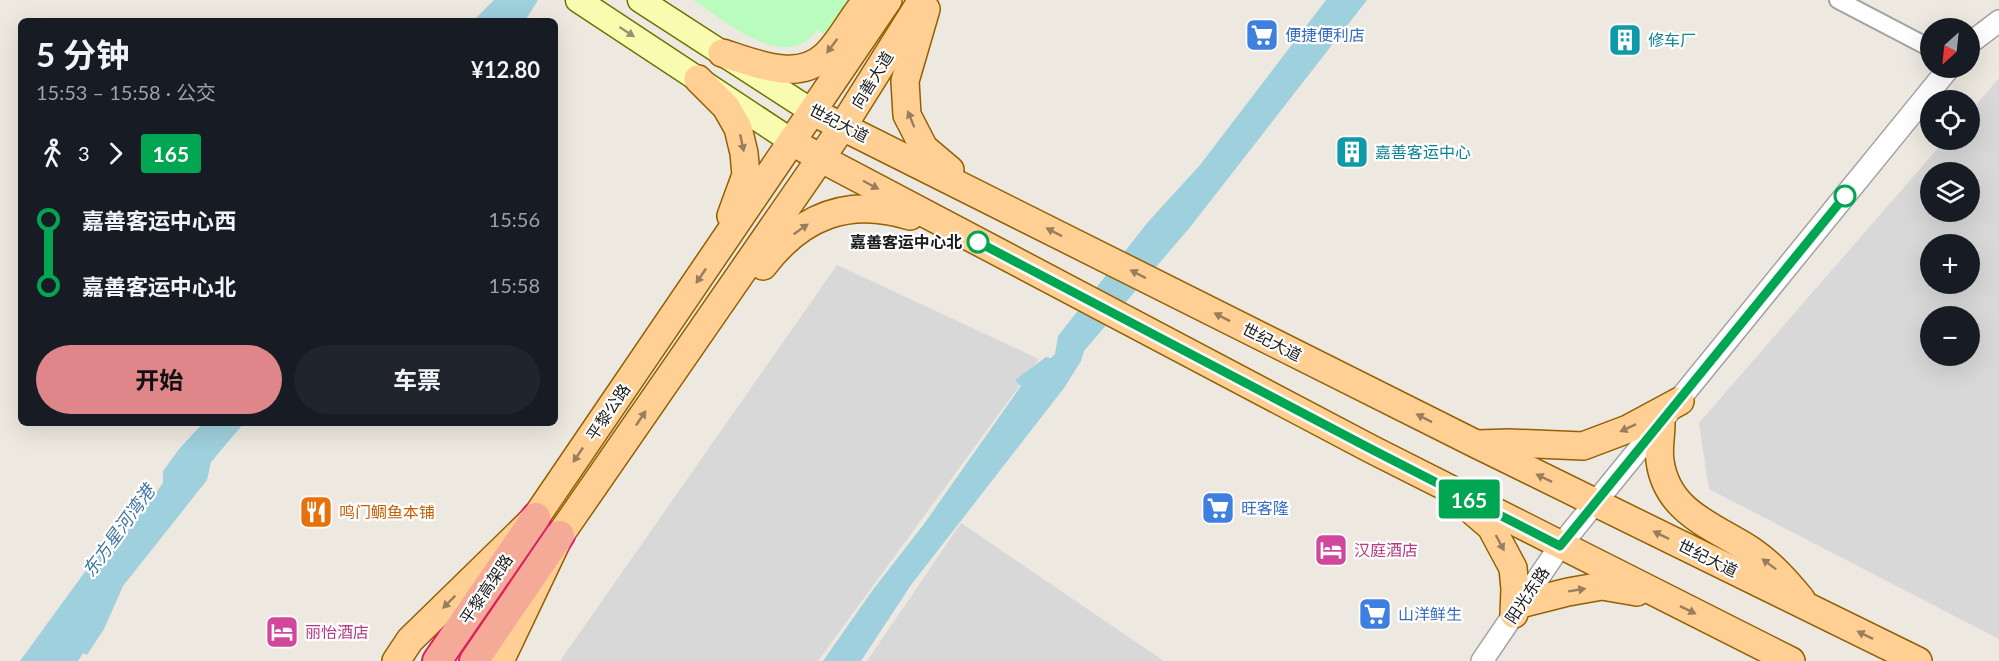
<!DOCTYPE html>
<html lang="zh">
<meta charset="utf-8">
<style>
body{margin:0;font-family:Lato,"Noto Sans SC",sans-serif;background:#20242c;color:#f1f3f6;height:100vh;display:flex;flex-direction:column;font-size:22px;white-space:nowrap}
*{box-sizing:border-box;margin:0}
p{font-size:20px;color:#9ea1a6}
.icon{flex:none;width:33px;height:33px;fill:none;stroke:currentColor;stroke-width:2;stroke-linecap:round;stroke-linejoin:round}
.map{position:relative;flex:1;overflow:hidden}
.sheet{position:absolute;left:18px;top:18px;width:540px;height:408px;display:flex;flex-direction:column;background:#171b24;border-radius:9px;box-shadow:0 6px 24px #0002}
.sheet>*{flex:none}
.badge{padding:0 12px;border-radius:4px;font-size:21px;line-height:39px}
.needle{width:39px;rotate:207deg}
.fabs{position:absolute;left:1920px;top:18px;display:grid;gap:12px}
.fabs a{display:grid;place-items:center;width:60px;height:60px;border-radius:50%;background:#171b24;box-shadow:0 6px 24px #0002;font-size:30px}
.map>.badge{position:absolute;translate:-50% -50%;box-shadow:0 0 0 3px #fff}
.legs{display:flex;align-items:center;gap:9px;height:66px;padding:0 18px;font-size:20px}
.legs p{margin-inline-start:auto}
.summary{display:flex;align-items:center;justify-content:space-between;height:102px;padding:0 18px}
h1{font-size:33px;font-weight:700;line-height:45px}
.action{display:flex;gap:12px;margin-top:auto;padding:12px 18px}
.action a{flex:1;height:69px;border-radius:36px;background:#de8689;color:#111;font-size:24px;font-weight:700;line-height:69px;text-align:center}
.action a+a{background:#20242c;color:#f1f3f6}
ul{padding:0 18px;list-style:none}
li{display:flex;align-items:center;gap:21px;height:66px;font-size:22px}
li i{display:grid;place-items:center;width:9px;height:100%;margin:0 8px;background:currentColor}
li i::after{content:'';width:15px;height:15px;margin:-8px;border:4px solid;border-radius:50%;background:#171b24}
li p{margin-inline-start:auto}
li:first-child i{background:linear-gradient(#0000 50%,currentColor 0)}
li:last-child i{background:linear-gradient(currentColor 50%,#0000 0)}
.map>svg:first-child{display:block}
.residential{fill:#d9d8d8;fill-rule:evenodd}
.park{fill:#bafbbe}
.water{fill:#9ed0dd}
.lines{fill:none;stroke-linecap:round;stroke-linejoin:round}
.minor-casing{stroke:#a2a2a2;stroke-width:20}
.tertiary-casing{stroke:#a2a2a2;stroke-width:24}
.secondary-casing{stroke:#697401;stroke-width:27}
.primary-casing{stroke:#935f00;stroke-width:30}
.trunk-casing{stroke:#db1e62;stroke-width:32}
.minor{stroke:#fff;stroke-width:16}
.tertiary{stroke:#fff;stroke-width:21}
.secondary{stroke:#f9fbb0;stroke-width:24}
.primary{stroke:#ffcf94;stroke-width:27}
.trunk{stroke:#f4aa96;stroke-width:28}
.oneway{fill:#95966d}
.oneway2{fill:#987e5e}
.line-1-casing{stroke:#fff;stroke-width:14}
.line-1{stroke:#00a651;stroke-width:9}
.stop-1-dot{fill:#fff;stroke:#00a651;stroke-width:3}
.labels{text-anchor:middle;stroke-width:4.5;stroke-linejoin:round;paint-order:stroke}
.shop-label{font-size:16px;fill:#366cbe;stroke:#fff;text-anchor:start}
.culture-label{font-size:16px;fill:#0d838f;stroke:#fff;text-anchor:start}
.street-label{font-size:16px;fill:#1b1b1b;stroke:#fff}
.stop-label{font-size:16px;font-weight:bold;fill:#1b1b1b;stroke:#fff;text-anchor:end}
.food-label{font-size:16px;fill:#c56008;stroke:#fff;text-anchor:start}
.hotel-label{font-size:16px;fill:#b23c85;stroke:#fff;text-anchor:start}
.water-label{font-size:18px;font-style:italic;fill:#4376a5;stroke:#fff}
</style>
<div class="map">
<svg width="1999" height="661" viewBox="0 0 1999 661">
<rect width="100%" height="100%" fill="#ede9e0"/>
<g class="residential">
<path d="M 1999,78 L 1999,639 L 1709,489 L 1699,423 L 1945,140 L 1970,140 L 1970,112 ZM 1930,172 L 1970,172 L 1970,212 L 1930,212 ZM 1930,244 L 1970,244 L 1970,284 L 1930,284 ZM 1930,316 L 1970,316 L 1970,356 L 1930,356 Z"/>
<path d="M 837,265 L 1039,359 L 818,661 L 560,661 Z"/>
<path d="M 961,523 L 1164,661 L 867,661 Z"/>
</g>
<path class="park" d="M 693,0 L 849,0 L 825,34 L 817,30 C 786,75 724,20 693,0 Z"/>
<g class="water">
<path d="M 494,0 L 538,0 L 525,21 L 473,21 Z"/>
<path d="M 1326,0 L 1367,0 L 1191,226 L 1084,351 L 1081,361 L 1064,388 L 911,585 L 861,661 L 823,661 L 872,591 L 924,524 L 1021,386 L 1015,380 L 1046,357 L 1051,358 L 1055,354 L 1058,336 L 1148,222 L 1200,165 Z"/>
<path d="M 203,423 L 244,423 L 211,462 L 207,480 L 123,586 L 104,629 L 87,655 L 83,653 L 78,661 L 20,661 L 103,547 L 122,539 L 163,483 L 163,471 L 180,448 Z"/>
</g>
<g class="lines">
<g class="minor-casing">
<path id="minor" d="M 1838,0 L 1930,48"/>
</g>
<g class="tertiary-casing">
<g id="tertiary">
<path d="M 1970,43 L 1999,21"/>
<path d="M 1482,661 L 1560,546 L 1949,68"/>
</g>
</g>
<g class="secondary-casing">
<g id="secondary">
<path d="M 578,0 L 793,142"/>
<path d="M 640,0 L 813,112"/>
</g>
</g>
<g class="primary-casing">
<g id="primary">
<path d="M 926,9 L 905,81 L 907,115 L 924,148 L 950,170"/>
<path d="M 722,53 C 753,62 796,83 825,56 C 841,41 852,17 867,0"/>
<path d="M 698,79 L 726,107 L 738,128 L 744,153 L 746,175 L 731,216"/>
<path d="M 813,112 L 1476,444 L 1918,661"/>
<path d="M 793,142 L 820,158 L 1371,449 L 1791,661"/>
<path d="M 763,266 C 801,216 848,197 910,216"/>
<path d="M 1661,424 C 1661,436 1658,449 1660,461 C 1667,513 1714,526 1752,551 C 1772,565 1786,581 1801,599"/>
<path d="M 1478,444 L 1509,443 L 1583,446 L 1628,429 L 1680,401"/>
<path d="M 1469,508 L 1491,527 L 1513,568 L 1515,589 L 1514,614"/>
<path d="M 1520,604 L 1568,592 L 1602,586 L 1637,592"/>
<path d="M 396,661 L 410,640 L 536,517 L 888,0"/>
<path d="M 500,661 L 560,535 L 843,126 L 922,0"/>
</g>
</g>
<g class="trunk-casing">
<g id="trunk">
<path d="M 437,661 L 536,517"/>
<path d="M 474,661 L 560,535"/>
</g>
</g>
<use href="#minor" class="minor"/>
<use href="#tertiary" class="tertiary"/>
<use href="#secondary" class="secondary"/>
<use href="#primary" class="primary"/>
<use href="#trunk" class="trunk"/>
</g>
<defs><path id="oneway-solid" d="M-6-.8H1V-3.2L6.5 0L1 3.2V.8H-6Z" transform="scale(1.5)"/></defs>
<use class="oneway" href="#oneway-solid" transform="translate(627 32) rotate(33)"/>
<g class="oneway2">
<use href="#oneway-solid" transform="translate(832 46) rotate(127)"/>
<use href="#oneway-solid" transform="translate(911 119) rotate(-112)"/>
<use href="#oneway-solid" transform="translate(742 143) rotate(78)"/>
<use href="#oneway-solid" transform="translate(871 185) rotate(28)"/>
<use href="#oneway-solid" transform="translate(801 229) rotate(-35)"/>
<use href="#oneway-solid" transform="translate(1054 232) rotate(-153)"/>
<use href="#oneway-solid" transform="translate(1138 274) rotate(-153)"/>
<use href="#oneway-solid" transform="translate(701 276) rotate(124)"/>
<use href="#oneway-solid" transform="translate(1222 317) rotate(-153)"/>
<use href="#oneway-solid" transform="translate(641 418) rotate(-56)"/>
<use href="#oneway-solid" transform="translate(1424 418) rotate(-153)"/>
<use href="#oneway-solid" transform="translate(1628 428) rotate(155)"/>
<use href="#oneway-solid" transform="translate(578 455) rotate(124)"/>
<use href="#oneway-solid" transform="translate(1544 478) rotate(-154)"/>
<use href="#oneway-solid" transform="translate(1661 535) rotate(-154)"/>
<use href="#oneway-solid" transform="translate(1500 543) rotate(62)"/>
<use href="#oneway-solid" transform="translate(1769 564) rotate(-143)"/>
<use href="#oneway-solid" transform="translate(1577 590) rotate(-9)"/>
<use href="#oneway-solid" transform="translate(449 602) rotate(135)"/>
<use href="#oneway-solid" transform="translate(1688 610) rotate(26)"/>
<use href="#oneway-solid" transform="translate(1865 635) rotate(-154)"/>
</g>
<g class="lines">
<g class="line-1-casing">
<path id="line-1" d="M 978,242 L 1371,449 L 1560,546 L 1845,196"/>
</g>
<use href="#line-1" class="line-1"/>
</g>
<defs>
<g id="supermarket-square" transform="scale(1.725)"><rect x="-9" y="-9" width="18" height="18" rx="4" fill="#3f7fe0" stroke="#fff"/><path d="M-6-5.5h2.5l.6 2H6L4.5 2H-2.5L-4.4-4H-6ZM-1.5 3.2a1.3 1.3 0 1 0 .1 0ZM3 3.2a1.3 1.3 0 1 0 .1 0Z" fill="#fff"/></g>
<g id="building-square" transform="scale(1.725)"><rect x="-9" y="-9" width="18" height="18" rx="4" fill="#0f9aa8" stroke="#fff"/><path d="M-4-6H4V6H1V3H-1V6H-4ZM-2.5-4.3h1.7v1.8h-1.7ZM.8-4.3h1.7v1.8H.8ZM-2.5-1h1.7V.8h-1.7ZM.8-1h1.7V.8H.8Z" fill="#fff"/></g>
<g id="restaurant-square" transform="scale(1.725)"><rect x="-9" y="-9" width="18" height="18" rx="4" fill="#e8710a" stroke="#fff"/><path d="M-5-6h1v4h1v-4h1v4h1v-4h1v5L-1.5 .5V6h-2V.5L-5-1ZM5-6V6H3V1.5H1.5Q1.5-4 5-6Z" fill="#fff"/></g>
<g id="hotel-square" transform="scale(1.725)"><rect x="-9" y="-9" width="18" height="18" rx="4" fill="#d1479c" stroke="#fff"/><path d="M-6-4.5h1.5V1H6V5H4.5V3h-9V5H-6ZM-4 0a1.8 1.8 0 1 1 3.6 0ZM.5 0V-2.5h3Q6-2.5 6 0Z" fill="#fff"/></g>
</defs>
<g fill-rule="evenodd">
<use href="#supermarket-square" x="1262" y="35"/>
<use href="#building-square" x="1625" y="40"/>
<use href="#building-square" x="1352" y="152"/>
<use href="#supermarket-square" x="1218" y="508"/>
<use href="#restaurant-square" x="316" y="512"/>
<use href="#hotel-square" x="1331" y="550"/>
<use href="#supermarket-square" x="1375" y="614"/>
<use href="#hotel-square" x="282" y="632"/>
</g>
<g class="stop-1-dot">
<circle cx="1845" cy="196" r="10"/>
<circle cx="978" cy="242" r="10"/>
</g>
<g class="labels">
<g class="shop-label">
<text x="1285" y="41">便捷便利店</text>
<text x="1241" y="514">旺客隆</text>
<text x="1398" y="620">山洋鲜生</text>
</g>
<g class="culture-label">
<text x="1648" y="46">修车厂</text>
<text x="1375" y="158">嘉善客运中心</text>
</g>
<g class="street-label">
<text transform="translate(872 80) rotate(-58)" y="6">向善大道</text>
<text transform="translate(839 123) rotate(27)" y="6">世纪大道</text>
<text transform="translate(1272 342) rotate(27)" y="6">世纪大道</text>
<text transform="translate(608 412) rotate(-56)" y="6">平黎公路</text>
<text transform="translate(1708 558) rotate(26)" y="6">世纪大道</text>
<text transform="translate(486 589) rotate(-56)" y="6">平黎高架路</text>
<text transform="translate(1527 595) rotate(-56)" y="6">阳光东路</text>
</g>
<g class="stop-label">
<text x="962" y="248">嘉善客运中心北</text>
</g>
<g class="food-label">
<text x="339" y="518">鸣门鲷鱼本铺</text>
</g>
<g class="hotel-label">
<text x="1354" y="556">汉庭酒店</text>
<text x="305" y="638">丽怡酒店</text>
</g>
<g class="water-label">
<text transform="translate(119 531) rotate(-54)" y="6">东方星河湾港</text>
</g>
</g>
</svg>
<div class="fabs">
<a><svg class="needle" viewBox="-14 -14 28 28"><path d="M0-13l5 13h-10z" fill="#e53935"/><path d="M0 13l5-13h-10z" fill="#9ea1a6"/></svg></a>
<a><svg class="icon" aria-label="locate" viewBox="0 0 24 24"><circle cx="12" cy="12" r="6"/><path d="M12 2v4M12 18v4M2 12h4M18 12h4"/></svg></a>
<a><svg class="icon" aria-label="layers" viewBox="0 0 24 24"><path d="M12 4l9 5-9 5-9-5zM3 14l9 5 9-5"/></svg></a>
<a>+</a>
<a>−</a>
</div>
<b class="badge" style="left:1469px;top:499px;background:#00a651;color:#fff">165</b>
<section class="sheet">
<div class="summary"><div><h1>5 分钟</h1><p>15:53 – 15:58 · 公交</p></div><b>¥12.80</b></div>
<div class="legs"><svg class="icon" aria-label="walk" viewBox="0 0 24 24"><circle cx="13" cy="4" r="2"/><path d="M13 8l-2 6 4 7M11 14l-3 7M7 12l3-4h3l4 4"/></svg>3<svg class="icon" aria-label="forward" viewBox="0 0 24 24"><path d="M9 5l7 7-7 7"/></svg><b class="badge" style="background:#00a651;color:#fff">165</b></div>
<ul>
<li><i style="color:#00a651"></i><b>嘉善客运中心西</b><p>15:56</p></li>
<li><i style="color:#00a651"></i><b>嘉善客运中心北</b><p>15:58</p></li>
</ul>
<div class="action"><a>开始</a><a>车票</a></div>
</section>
</div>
